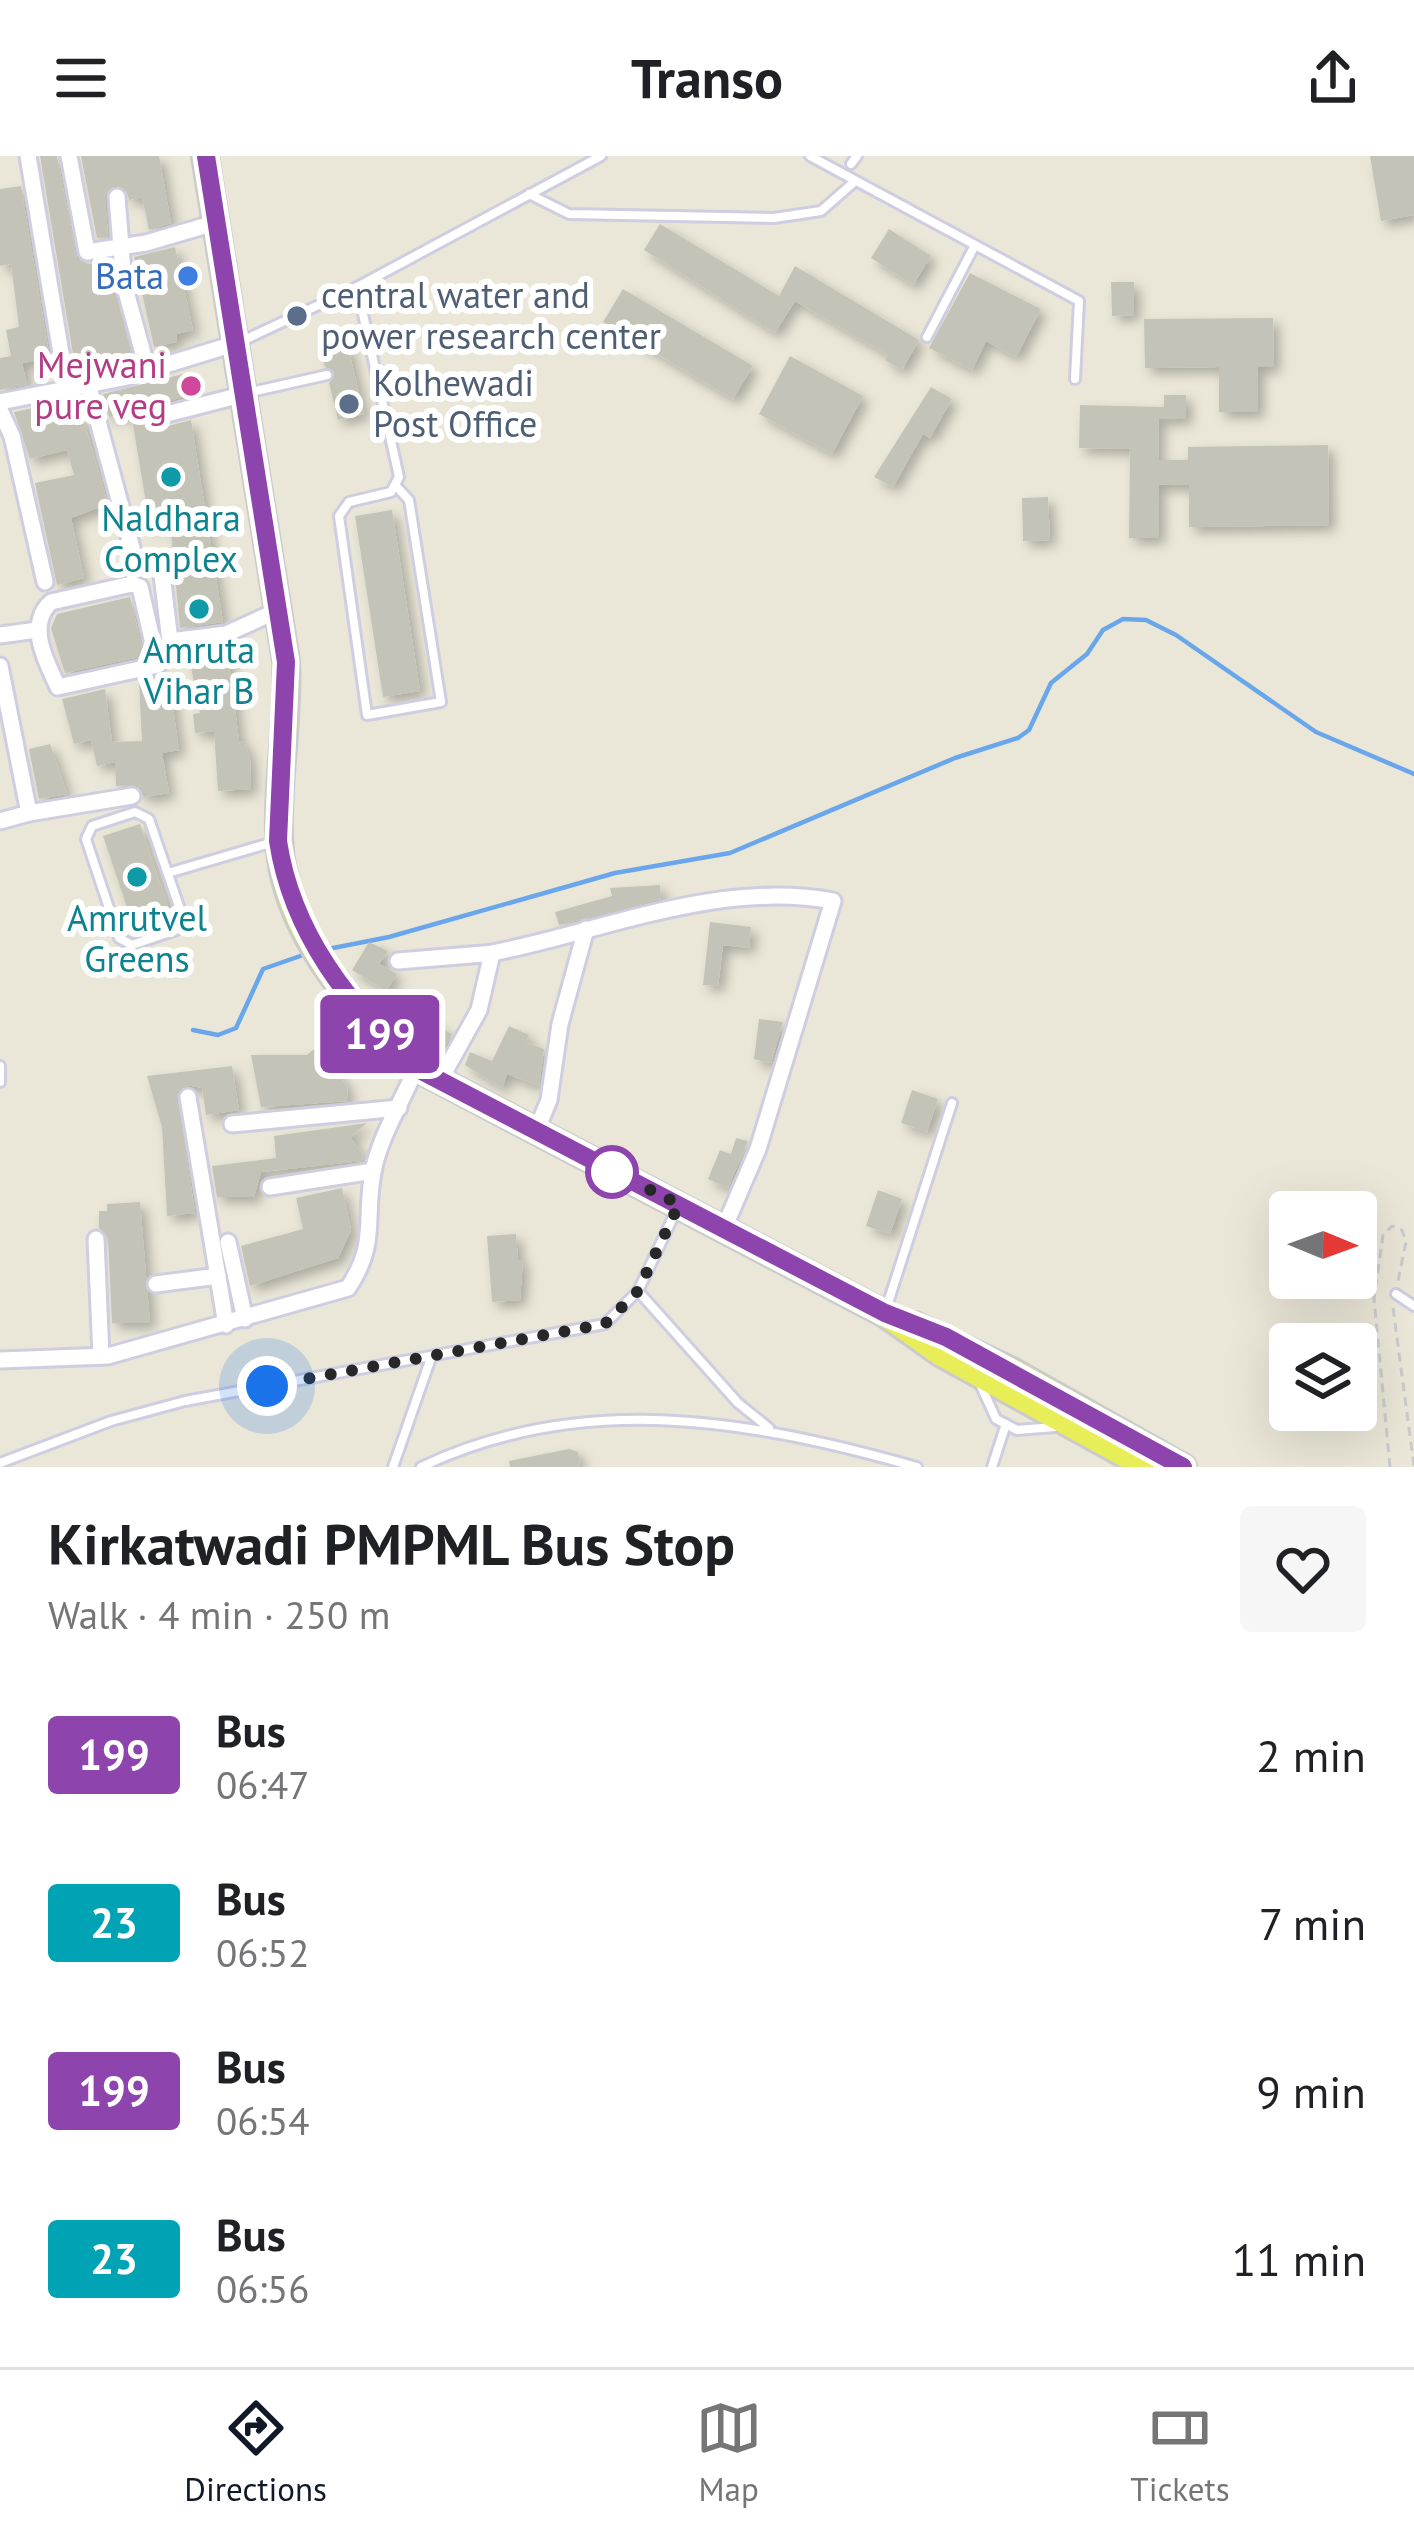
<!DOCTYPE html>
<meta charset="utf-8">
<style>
body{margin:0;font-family:"PT Sans",sans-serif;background:#f6f6f6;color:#202124;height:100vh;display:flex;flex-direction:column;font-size:45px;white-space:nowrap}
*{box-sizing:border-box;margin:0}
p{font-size:39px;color:#757577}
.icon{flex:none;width:66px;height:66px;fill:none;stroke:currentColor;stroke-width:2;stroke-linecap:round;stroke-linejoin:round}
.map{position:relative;height:1311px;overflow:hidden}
.sheet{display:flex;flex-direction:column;background:#fff;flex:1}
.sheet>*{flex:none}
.badge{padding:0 24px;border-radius:9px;font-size:42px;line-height:78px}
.needle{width:78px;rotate:91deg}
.controls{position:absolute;left:1269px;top:1035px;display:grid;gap:24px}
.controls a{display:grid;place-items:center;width:108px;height:108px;border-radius:12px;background:#fff;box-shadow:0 12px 48px #0002;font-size:60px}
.you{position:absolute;width:60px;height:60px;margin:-30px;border:9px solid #fff;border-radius:50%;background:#1a73e8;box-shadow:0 0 0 18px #1a73e833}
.map>.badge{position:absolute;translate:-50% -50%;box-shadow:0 0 0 6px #fff}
.round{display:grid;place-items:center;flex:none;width:126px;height:126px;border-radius:12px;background:#f6f6f6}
.overview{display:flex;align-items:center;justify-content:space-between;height:204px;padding:0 48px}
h1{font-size:57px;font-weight:700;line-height:90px}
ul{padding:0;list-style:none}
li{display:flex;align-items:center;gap:36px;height:168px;padding:0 48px}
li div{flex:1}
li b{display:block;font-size:45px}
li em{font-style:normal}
li .badge{min-width:132px;font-weight:700;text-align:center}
header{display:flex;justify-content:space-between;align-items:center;height:156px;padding:0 48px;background:#fff;font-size:54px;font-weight:700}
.tabs{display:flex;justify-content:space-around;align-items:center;height:168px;border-top:3px solid #e0e0e0;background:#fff;font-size:33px;color:#757577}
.tabs a{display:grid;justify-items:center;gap:6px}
.tabs .current{color:#111827}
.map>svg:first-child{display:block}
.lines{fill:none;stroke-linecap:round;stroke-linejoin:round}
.stream{stroke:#6aa6ec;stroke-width:4.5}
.building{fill:#c4c3b8;filter:url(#shadow)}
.lane-casing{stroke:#cfcde0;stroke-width:14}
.street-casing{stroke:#cfcde0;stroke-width:21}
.primary-casing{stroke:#cbcbcb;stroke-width:30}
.path{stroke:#cbcbcb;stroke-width:3;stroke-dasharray:9 6;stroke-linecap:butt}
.lane{stroke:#fff;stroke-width:8}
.street{stroke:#fff;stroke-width:15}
.primary{stroke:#e8ee58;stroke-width:24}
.line-casing{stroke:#fff;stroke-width:27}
.line{stroke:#8e44ad;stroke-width:18}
.walk{stroke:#272727;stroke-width:12;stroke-dasharray:0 21.6}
.shop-dot{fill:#3f7fe0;stroke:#fff;stroke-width:4.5}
.service-dot{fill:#5c6f8a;stroke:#fff;stroke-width:4.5}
.hotel-dot{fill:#d1479c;stroke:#fff;stroke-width:4.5}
.culture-dot{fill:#0f9aa8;stroke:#fff;stroke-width:4.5}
.stop-dot{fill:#fff;stroke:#8e44ad;stroke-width:6}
.labels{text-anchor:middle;stroke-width:12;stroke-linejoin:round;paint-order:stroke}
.shop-label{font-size:36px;fill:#366cbe;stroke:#fff;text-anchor:end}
.service-label{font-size:36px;fill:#4e5e75;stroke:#fff;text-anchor:start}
.hotel-label{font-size:36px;fill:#b23c85;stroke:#fff;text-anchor:end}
.culture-label{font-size:36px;fill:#0d838f;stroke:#fff}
</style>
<header><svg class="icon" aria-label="menu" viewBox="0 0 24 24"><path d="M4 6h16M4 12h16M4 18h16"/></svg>Transo<svg class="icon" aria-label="share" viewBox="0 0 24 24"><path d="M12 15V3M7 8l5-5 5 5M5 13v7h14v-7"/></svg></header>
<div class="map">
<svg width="1414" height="1311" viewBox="0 0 1414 1311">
<defs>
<filter id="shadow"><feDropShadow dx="6" dy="6" stdDeviation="6" flood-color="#0004"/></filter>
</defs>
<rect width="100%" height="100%" fill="#eae7d8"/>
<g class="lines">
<g class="stream">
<path d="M 323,794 L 389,781 L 615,717 L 730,697 L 955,602 L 1018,582 L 1029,574 L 1051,527 L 1087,498 L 1103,474 L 1123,463 L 1146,464 L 1176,479 L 1316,576 L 1414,618"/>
<path d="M 193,874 L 218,879 L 236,872 L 263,813 L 306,798"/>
</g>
</g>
<g class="building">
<path d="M 40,0 L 57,0 L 77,103 L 88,108 L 110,105 L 133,206 L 120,210 L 118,201 L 76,216 Z"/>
<path d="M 81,0 L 159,0 L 171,67 L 149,74 L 142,41 L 129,44 L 126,33 L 115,29 L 105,41 L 108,81 L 97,82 Z"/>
<path d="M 1370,0 L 1414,0 L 1414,59 L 1381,65 Z"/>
<path d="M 21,30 L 50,203 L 22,207 L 27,229 L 0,234 L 0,202 L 11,200 L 6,174 L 19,171 L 11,108 L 0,110 L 0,33 Z"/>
<path d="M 660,68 L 779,140 L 795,110 L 919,184 L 902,214 L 885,204 L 888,199 L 795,145 L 775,177 L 644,94 Z"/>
<path d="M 889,73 L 931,100 L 913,129 L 871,102 Z"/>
<path d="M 175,91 L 193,174 L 176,178 L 177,186 L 154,191 L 134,101 Z"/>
<path d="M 970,117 L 1041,153 L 1016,201 L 986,185 L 972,214 L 929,192 Z"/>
<path d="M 1111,126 L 1134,126 L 1134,159 L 1112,160 Z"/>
<path d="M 623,133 L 753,210 L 733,243 L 603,166 Z"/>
<path d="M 1273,162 L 1274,211 L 1258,211 L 1258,256 L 1219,256 L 1219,211 L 1145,212 L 1144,163 Z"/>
<path d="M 347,187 L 364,258 L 338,264 L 329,227 L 335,216 L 325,211 L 321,193 Z"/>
<path d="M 790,200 L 863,240 L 832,298 L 759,258 Z"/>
<path d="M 183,218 L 187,240 L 147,251 L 139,264 L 153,274 L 191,264 L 223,466 L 180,472 L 170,367 L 150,371 L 131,257 L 109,261 L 103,238 Z"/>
<path d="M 931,231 L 952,243 L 930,282 L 923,278 L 893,331 L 874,321 Z"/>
<path d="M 1164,239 L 1186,239 L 1186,263 L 1159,263 L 1158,304 L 1188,304 L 1188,291 L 1328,289 L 1329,369 L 1189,371 L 1189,329 L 1159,329 L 1159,382 L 1129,382 L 1130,293 L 1079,292 L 1080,249 L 1164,251 Z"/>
<path d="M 62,246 L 67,263 L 82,259 L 108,348 L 71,362 L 84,422 L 57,429 L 35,327 L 74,319 L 67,294 L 30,303 L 14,256 Z"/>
<path d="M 1048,341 L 1050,384 L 1023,385 L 1022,342 Z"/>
<path d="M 392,354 L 420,535 L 383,541 L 355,360 Z"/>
<path d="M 130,441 L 144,500 L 65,517 L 51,472 L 57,458 Z"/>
<path d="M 227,490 L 239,585 L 244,585 L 250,603 L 251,633 L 218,635 L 214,575 L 195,577 L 193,558 L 200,557 L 188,495 Z"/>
<path d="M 168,517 L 179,594 L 162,597 L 169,637 L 144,641 L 137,629 L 116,630 L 115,606 L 97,610 L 91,584 L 74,588 L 62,543 L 105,533 L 112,586 L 142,585 L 139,525 Z"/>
<path d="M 50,588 L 67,638 L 39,643 L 29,593 Z"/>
<path d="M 140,668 L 172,762 L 135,775 L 103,680 Z"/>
<path d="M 660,729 L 661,743 L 559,769 L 555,756 L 612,740 L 610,732 Z"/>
<path d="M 710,766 L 751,771 L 749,792 L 723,789 L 718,830 L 703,829 Z"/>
<path d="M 369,786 L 388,795 L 379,808 L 397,818 L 386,835 L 352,814 Z"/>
<path d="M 400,851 L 452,878 L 442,896 L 393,866 Z"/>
<path d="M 759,863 L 783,866 L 771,907 L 754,903 Z"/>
<path d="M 509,870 L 529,879 L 526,886 L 544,893 L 539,930 L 507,918 L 502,932 L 465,909 L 470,896 L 492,905 Z"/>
<path d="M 318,890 L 347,930 L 348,945 L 261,951 L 251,899 L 307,899 Z"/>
<path d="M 232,910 L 239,954 L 206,959 L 202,932 L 187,929 L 177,936 L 195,1057 L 167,1060 L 162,971 L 147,920 Z"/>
<path d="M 912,934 L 938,943 L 927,976 L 901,967 Z"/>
<path d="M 367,967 L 350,981 L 364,1001 L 361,1005 L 261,1016 L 254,1041 L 217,1041 L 212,1010 L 276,1002 L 274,980 Z"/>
<path d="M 736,982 L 748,985 L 728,1032 L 708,1023 L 720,994 L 731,998 Z"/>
<path d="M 342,1032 L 351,1074 L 338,1102 L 250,1130 L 241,1090 L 303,1073 L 296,1042 Z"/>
<path d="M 878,1034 L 902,1043 L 890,1078 L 866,1070 Z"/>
<path d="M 140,1046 L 150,1167 L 112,1167 L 108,1082 L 99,1072 L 99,1055 L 107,1055 L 107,1048 Z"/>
<path d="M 516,1078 L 518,1105 L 523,1104 L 520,1144 L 492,1146 L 487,1080 Z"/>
<path d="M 569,1293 L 578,1296 L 580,1311 L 510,1311 L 509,1305 Z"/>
</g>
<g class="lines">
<g class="lane-casing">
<g id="lane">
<path d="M 810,0 L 1079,145 L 1075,223"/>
<path d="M 851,8 L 857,0"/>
<path d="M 529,38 L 569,58 L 774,62 L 821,55 L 853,27"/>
<path d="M 357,131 L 399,321 L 391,336 L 349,346 L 339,360 L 367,559 L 441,546 L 409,344 L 396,330"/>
<path d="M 927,181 L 974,91"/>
<path d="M 240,186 L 357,131 L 601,0"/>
<path d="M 247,237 L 327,219"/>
<path d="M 135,656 L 149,663 L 183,762 L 176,774 L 132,789 L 119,782 L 86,683 L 92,670 Z"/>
<path d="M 168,717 L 277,685"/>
<path d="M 0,910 L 0,926"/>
<path d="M 638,1135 L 738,1247 L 769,1272"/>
<path d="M 1396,1138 L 1414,1150"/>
<path d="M 887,1150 L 952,947"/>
<path d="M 981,1230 L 996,1263 L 1017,1274 L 1055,1271"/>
<path d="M 0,1307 L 111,1265 L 185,1245 L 605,1168 L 638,1135 L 676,1055"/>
<path d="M 393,1311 L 431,1202"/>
<path d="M 421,1311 C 583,1234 751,1264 917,1311"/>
<path d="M 992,1311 L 1006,1268"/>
</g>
</g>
<g class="street-casing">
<g id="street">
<path d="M 28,0 L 67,233"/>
<path d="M 69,0 L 87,96 L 146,87 L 218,66"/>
<path d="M 117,41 L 124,128 L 147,212"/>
<path d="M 88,228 L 132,392"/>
<path d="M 0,246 L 123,222 L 237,187"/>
<path d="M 0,254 L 12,280 L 45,426"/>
<path d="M 151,262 L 245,238"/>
<path d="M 162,419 L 170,485 L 226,478 L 279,454"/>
<path d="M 132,428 L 140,431 L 158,509 L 58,531 C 46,505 26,469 51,446 Z"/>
<path d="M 0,479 L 37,474"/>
<path d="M 0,510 L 29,657 L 0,665"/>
<path d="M 29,657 L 132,640"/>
<path d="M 398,805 L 495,797"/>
<path d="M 440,924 L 479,854 L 492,797 C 604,775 718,724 833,745 L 758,993 L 725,1070"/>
<path d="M 188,941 L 226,1169"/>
<path d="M 232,968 L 399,952"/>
<path d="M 535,978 L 549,944 L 560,868 L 586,773"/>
<path d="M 270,1031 L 373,1015"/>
<path d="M 96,1083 L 101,1200"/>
<path d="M 228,1086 L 245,1163"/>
<path d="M 156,1128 L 218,1120"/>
<path d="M 0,1204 L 108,1200 L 348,1132 C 378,1087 364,1064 373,1016 C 379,982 403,944 416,912"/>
</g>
</g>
<g class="primary-casing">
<g id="primary">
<path d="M 205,0 L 286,505 C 289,564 277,622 279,680 C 281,773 353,853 416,912 L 885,1158 L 940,1197 L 1147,1311"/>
<path d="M 915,1169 L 1014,1216 L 1183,1311"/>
</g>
</g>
<g class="path">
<path d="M 1393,1152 L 1414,1310"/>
<path d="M 1390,1311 L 1374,1143 L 1383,1079 L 1392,1070 L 1402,1074 L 1406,1086 L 1398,1125"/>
</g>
<use href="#lane" class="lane"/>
<use href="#street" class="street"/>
<use href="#primary" class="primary"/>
</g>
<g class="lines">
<g class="line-casing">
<path id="line" d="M 206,0 L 286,506 L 278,685 C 292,778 349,849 416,912 L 885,1157 L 946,1181 L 1183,1311"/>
</g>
<use href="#line" class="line"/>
<path class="walk" d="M 267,1230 L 605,1168 L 638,1135 L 679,1048 L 607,1013 L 612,1016"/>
</g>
<circle class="shop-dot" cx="188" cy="120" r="12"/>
<g class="service-dot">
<circle cx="297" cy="160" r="12"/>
<circle cx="349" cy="248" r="12"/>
</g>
<circle class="hotel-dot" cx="191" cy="230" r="12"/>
<g class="culture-dot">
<circle cx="171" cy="321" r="12"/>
<circle cx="199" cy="453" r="12"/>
<circle cx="137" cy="721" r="12"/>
</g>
<circle class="stop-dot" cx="612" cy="1016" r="24"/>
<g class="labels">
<g class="shop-label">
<text x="164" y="133">Bata</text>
</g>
<g class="service-label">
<text x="321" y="152">central water and<tspan x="321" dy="41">power research center</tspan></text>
<text x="373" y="240">Kolhewadi<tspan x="373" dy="41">Post Office</tspan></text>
</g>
<g class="hotel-label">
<text x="167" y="222">Mejwani<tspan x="167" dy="41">pure veg</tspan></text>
</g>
<g class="culture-label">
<text x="171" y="375">Naldhara<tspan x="171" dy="41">Complex</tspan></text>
<text x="199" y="507">Amruta<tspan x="199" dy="41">Vihar B</tspan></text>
<text x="137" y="775">Amrutvel<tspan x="137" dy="41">Greens</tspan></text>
</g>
</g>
</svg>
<div class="controls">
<a><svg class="needle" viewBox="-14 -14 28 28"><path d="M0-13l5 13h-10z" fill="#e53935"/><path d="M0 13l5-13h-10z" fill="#757577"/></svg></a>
<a><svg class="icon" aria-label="layers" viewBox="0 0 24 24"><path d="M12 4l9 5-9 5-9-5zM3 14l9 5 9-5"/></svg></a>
</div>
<div class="you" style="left:267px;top:1230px"></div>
<b class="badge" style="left:380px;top:878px;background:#8e44ad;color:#fff">199</b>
</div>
<section class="sheet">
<div class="overview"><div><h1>Kirkatwadi PMPML Bus Stop</h1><p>Walk · 4 min · 250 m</p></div><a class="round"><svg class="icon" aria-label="heart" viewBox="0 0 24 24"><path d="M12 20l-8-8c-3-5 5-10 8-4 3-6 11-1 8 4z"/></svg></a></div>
<ul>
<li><span class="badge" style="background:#8e44ad;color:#fff">199</span><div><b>Bus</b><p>06:47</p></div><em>2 min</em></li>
<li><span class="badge" style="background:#00a3b4;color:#fff">23</span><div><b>Bus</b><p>06:52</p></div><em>7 min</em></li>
<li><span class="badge" style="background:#8e44ad;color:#fff">199</span><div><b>Bus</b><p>06:54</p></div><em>9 min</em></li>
<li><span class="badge" style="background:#00a3b4;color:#fff">23</span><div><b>Bus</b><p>06:56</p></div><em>11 min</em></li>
</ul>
</section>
<nav class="tabs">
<a class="current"><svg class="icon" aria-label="directions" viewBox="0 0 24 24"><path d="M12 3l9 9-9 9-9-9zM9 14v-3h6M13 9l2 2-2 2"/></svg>Directions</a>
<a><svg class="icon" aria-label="map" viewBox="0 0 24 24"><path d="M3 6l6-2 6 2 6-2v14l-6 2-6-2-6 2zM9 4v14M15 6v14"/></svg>Map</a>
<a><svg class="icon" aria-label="tickets" viewBox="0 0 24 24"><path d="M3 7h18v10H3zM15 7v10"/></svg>Tickets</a>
</nav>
